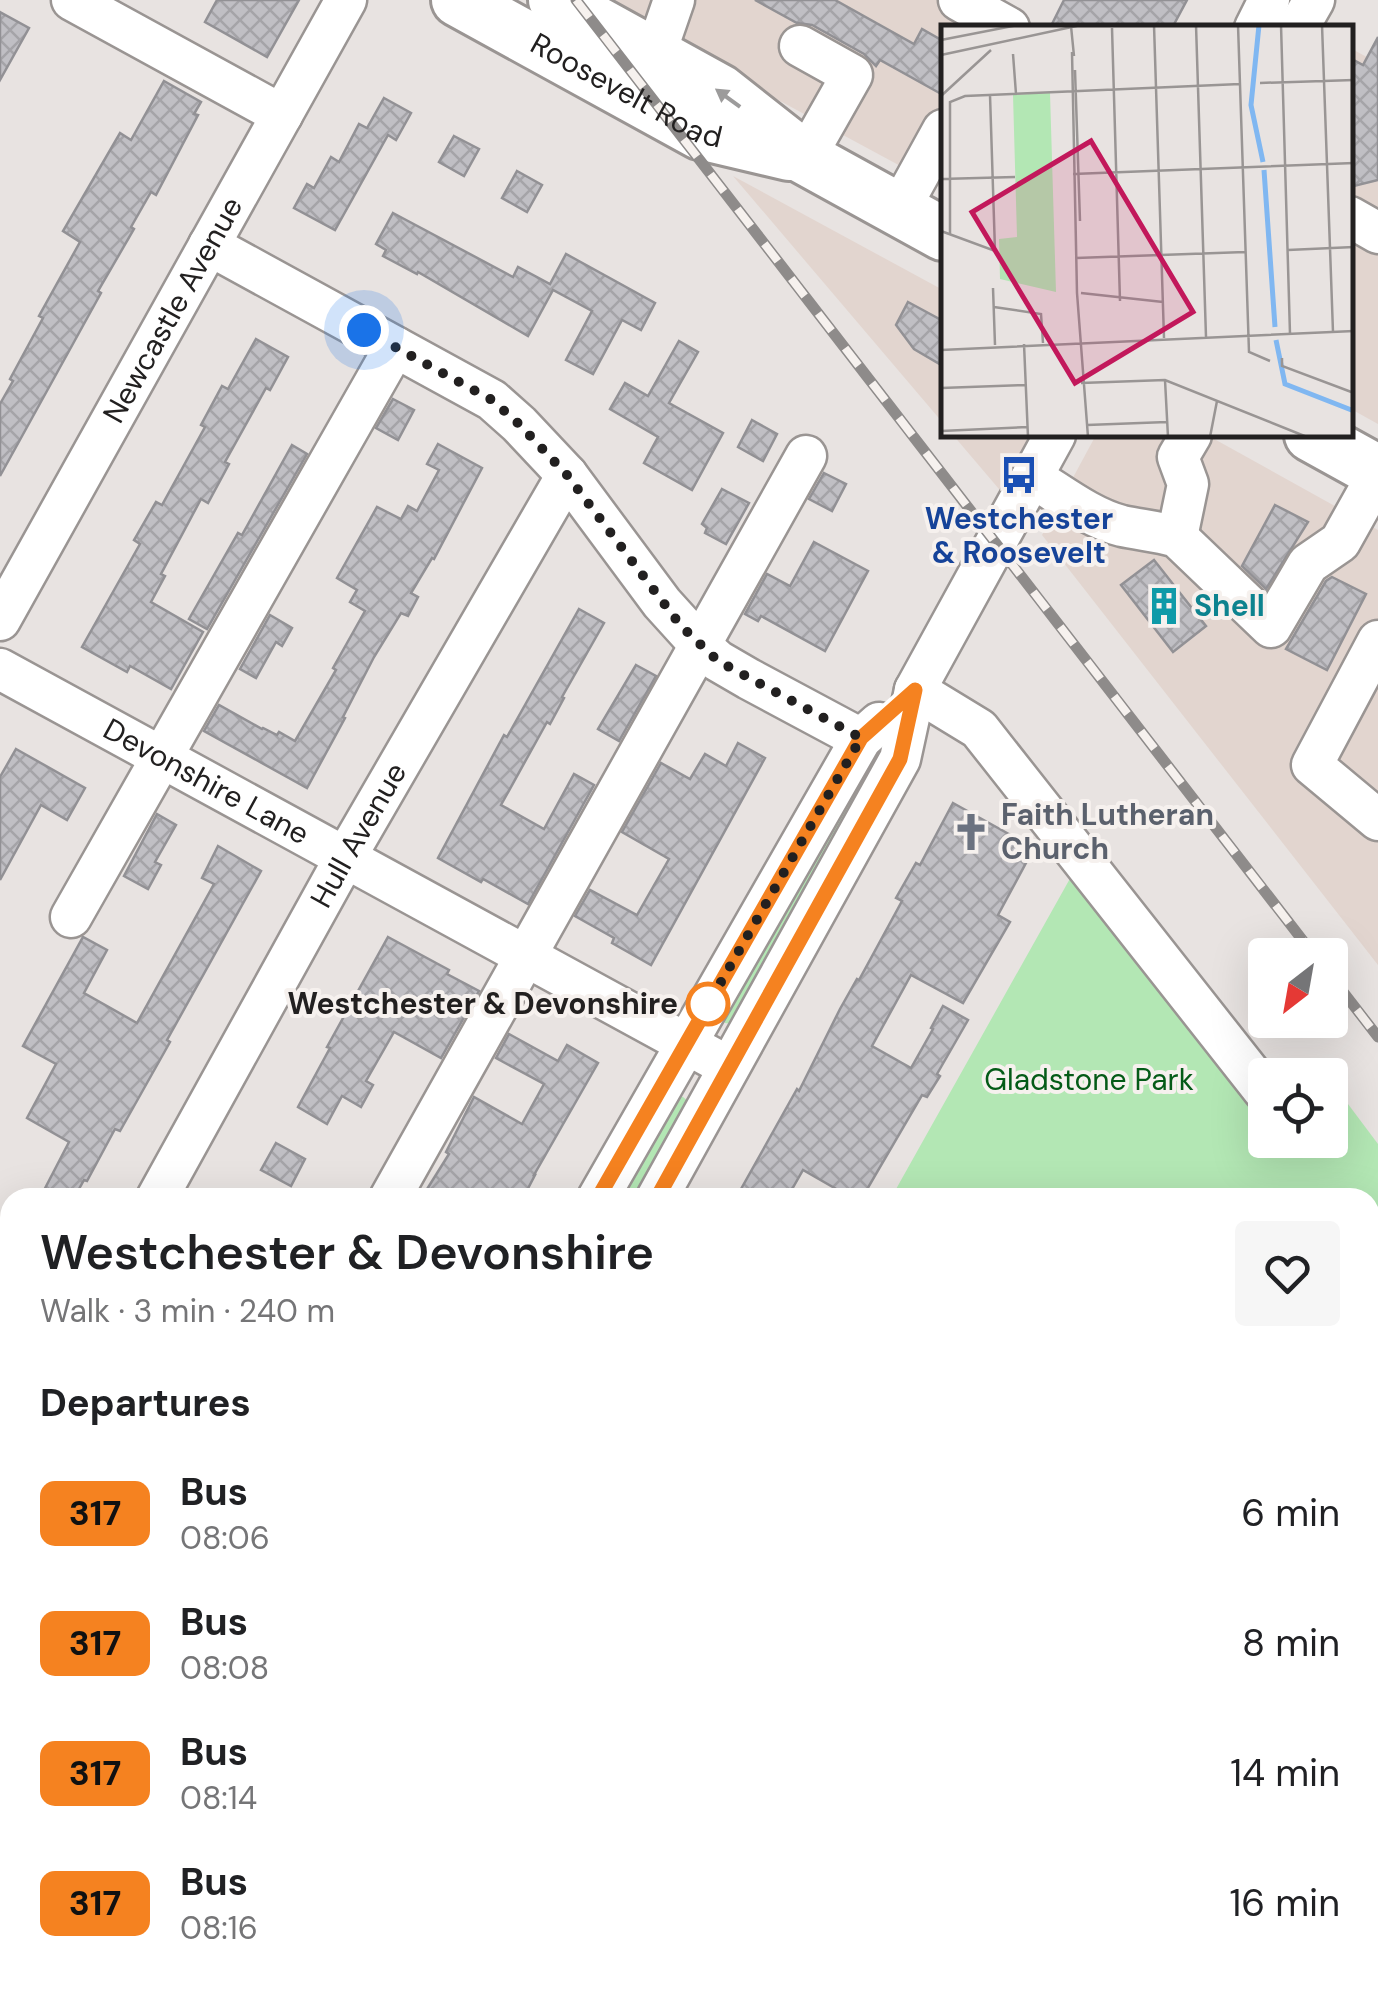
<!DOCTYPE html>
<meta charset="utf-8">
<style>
body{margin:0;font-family:"DM Sans",sans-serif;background:#f6f6f6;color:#202124;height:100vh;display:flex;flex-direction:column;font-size:38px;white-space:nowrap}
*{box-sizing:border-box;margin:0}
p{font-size:32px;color:#757577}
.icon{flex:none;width:55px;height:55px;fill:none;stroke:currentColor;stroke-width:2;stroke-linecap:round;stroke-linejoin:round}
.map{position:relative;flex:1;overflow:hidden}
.drawer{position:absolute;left:0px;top:1188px;width:1380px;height:802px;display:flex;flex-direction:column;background:#fff;border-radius:30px 30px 0 0;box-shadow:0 10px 40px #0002}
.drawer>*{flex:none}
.badge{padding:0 20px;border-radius:15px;font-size:35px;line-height:65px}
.needle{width:65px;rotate:211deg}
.tools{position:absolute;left:1248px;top:938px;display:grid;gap:20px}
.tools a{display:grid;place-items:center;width:100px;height:100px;border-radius:10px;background:#fff;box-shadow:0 10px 40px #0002;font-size:50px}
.you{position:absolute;width:50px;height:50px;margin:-25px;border:8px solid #fff;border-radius:50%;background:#1a73e8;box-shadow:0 0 0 15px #1a73e833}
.map>.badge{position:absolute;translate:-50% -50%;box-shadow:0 0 0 5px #fff}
h2{padding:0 40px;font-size:38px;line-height:90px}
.round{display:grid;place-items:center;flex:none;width:105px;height:105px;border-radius:10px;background:#f6f6f6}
.overview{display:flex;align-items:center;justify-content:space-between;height:170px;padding:0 40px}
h1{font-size:48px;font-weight:600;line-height:75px}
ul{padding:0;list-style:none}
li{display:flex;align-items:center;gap:30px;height:130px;padding:0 40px}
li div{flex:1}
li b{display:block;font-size:38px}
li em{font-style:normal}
li .badge{min-width:110px;font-weight:700;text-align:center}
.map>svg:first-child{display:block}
.built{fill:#e2d5cf}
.green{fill:#b3e7b4}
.building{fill:url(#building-cross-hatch);stroke:#929195;stroke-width:2.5}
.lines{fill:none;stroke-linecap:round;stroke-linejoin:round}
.minor-casing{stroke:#9a9593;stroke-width:45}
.major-casing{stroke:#9a9593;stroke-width:58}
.path{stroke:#858180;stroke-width:5;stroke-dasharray:8 8;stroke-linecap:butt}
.minor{stroke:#fff;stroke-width:40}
.major{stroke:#fff;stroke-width:52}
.rail-casing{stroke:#8e8b8a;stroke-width:11}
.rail{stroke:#f6f1ee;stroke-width:8;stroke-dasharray:22;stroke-linecap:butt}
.oneway{fill:#9c9b9b}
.line-casing{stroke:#fff;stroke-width:22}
.line{stroke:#f58220;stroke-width:15}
.walk{stroke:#222020;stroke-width:10;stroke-dasharray:0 18}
.stop-dot{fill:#fff;stroke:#f58220;stroke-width:5}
.labels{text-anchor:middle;stroke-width:8;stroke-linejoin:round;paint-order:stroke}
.street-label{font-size:30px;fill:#222020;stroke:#f6f1ee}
.transit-label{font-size:30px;font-weight:bold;fill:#164399;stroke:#f6f1ee}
.culture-label{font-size:30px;font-weight:bold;fill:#0d838f;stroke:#f6f1ee;text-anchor:start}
.worship-label{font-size:30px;font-weight:bold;fill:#5b616d;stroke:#f6f1ee;text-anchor:start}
.stop-label{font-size:30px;font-weight:bold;fill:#222020;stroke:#f6f1ee;text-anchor:end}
.park-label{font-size:30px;fill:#045b17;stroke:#f6f1ee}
.inset-river{fill:none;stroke:#80b7f1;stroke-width:5}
.inset-road{fill:none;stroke:#999594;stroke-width:2.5}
.view{fill:#c2185b;fill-opacity:0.15;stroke:#c2185b;stroke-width:5}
.inset-edge{fill:none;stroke:#222020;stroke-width:5}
</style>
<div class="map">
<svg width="1378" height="1989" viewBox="0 0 1378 1989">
<defs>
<pattern id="building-cross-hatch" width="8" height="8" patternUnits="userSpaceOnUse" patternTransform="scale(2.5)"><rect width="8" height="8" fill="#c0bfc4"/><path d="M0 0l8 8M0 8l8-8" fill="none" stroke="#a5a4a8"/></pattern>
</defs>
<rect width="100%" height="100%" fill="#e8e3e1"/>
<g class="built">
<path d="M 602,0 L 943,0 L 992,27 L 943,28 L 943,189 L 608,8 Z"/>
<path d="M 1350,48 L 1378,63 L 1378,424 L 1351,409 Z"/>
<path d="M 733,176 L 943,290 L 943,423 Z"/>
<path d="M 953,435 L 1043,435 L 1010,502 Z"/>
<path d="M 1096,435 L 1207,435 L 1378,530 L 1378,965 L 1042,535 Z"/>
</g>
<g class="green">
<path d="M 857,786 L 863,792 L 734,1024 L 725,1023 L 719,1015 Z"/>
<path d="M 1072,875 L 1265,1116 L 1265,1140 L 1330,1140 L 1330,1080 L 1378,1144 L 1378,1462 L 1370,1476 L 1370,1198 L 891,1198 Z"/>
<path d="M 676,1094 L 683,1097 L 689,1102 L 641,1197 L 614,1198 Z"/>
<path d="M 454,1980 L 880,1980 L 875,1989 L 448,1989 Z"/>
</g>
<g class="building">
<path d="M 217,0 L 299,0 L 267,57 L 205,22 Z"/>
<path d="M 755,0 L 835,0 L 914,44 L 922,29 L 943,41 L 943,95 L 880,60 L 876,66 L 864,54 L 812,25 L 797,23 Z"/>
<path d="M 1064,0 L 1187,0 L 1172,28 L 1050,28 Z"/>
<path d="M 0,12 L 29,28 L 0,80 Z"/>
<path d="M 1378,37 L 1378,180 L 1350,187 L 1350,58 L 1363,65 Z"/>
<path d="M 164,81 L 201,102 L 194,114 L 198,115 L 156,195 L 151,192 L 131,227 L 134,229 L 98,291 L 101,293 L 0,476 L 0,404 L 13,381 L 10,379 L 43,318 L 39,316 L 80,242 L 63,231 L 120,133 L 131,140 Z"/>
<path d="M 384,98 L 411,113 L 396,140 L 388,135 L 335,230 L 294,208 L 307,184 L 314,188 L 331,157 L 339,162 L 359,124 L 367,128 Z"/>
<path d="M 454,136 L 479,149 L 464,176 L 439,162 Z"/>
<path d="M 517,171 L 542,185 L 527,212 L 502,198 Z"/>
<path d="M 393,213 L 513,277 L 518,267 L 550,284 L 566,254 L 655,303 L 641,330 L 622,320 L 593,374 L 566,360 L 592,311 L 553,290 L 528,336 L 418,272 L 417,274 L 383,256 L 386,250 L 376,244 Z"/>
<path d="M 908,302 L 943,321 L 943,366 L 914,349 L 896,325 Z"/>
<path d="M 256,339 L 288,357 L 270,390 L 266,388 L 225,462 L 229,464 L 208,503 L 201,499 L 161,574 L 165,576 L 151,602 L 203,632 L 171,689 L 130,666 L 127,672 L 82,647 L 140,544 L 134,540 L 156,502 L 162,505 L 205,427 L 201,425 L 222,386 L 228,389 Z"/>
<path d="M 679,341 L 698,352 L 669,403 L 723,433 L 692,490 L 644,463 L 658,437 L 610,409 L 625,383 L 648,396 Z"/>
<path d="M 393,399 L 414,410 L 398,440 L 376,428 Z"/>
<path d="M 752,420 L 777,434 L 763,461 L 738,447 Z"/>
<path d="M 438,444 L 482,468 L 434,559 L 432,558 L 411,593 L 418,597 L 408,616 L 401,613 L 374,657 L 343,717 L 345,718 L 307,788 L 204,731 L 219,705 L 262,729 L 263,728 L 277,735 L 279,732 L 295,741 L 336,670 L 333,668 L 365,611 L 350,602 L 357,590 L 337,578 L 377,507 L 401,519 L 408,506 L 417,511 L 439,470 L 427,464 Z"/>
<path d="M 292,445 L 307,454 L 207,629 L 189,619 L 238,533 L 242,535 Z"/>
<path d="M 824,473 L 846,484 L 832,511 L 809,499 Z"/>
<path d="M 722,489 L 749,503 L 726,544 L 705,533 L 707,528 L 702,524 Z"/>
<path d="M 1275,505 L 1308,522 L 1266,589 L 1242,566 Z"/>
<path d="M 814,542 L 868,571 L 825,651 L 761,616 L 758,621 L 745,614 L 767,574 L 790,586 Z"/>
<path d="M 1154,560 L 1206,626 L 1173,652 L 1121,585 Z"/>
<path d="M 1332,577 L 1366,594 L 1327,670 L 1286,649 L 1326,581 Z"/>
<path d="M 579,609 L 604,623 L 562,697 L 564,698 L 550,724 L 547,722 L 501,805 L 544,829 L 574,774 L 594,785 L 528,904 L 483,879 L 481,882 L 438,858 L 504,735 L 507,737 Z"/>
<path d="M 270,615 L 292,628 L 282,646 L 276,642 L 256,678 L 240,669 Z"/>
<path d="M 636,665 L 656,676 L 619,741 L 598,729 Z"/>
<path d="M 738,743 L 765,758 L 651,965 L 612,943 L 614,938 L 575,916 L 590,890 L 637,915 L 669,859 L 622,832 L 661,763 L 690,779 L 705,754 L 726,766 Z"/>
<path d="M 16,749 L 85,788 L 67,820 L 41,805 L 0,880 L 0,777 Z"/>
<path d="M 953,803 L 1034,848 L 998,915 L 1010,922 L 963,1003 L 911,975 L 872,1046 L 911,1068 L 933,1029 L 931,1028 L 943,1006 L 968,1020 L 937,1074 L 940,1076 L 927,1097 L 922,1095 L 862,1198 L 852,1198 L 803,1170 L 787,1198 L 736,1198 L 797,1089 L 799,1091 L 840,1009 L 857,979 L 859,980 L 902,901 L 896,898 L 916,863 L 920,865 Z"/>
<path d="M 157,814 L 176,825 L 155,862 L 161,865 L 148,889 L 124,876 Z"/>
<path d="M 218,846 L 261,871 L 167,1040 L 170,1042 L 138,1099 L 120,1131 L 115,1129 L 87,1181 L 84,1180 L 74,1198 L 40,1198 L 69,1142 L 27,1118 L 56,1064 L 23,1046 L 83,937 L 107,950 L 84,993 L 137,1023 L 214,884 L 202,878 Z"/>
<path d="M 388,937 L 449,970 L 447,974 L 479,991 L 441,1058 L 394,1032 L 366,1081 L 373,1085 L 361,1107 L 342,1096 L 327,1124 L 298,1107 L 330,1048 L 327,1047 Z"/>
<path d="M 509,1034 L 558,1061 L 567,1045 L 598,1063 L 534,1175 L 535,1175 L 523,1198 L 418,1198 L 421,1192 L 424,1194 L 449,1154 L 446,1152 L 474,1097 L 522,1124 L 544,1084 L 496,1058 Z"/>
<path d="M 276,1143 L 305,1159 L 291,1186 L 261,1170 Z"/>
</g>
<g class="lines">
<g class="minor-casing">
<g id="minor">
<path d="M 72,0 L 282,115"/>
<path d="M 959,0 L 1009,28"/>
<path d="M 1255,28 L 1269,0"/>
<path d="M 1298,28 L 1314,0"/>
<path d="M 800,46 L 852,75 L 805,158"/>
<path d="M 655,55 L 674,0"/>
<path d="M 899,210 L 943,130"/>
<path d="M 1350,217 L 1378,233"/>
<path d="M 209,245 L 492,400 L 519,424 L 567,475 L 662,603 L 701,646 L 718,661 L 749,679 L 861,739"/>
<path d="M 1032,477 C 1060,494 1090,518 1122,526 C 1140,530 1158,531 1177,537 L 1271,627 L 1308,564 L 1340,542 L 1378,474"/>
<path d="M 1177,537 L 1188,484 L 1178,457 L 1191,435"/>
<path id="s1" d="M 0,620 L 346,0"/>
<path d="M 1378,641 L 1312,765 L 1378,820"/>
<path id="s2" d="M 0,669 L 729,1067"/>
<path d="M 915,690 L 979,729 L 1265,1092"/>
<path d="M 71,917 L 395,347"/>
<path id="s3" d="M 157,1198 L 345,858 L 567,475"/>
<path d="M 390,1198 L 806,456"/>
<path d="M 598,1198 L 861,739 L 879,723"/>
<path d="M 657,1198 L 900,759 L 915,690 L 1055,435"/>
<path d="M 0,1481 L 10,1463"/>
<path d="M 1370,1571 L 1378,1557"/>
<path d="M 0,1625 L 10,1630"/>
<path d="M 0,1894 L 10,1877"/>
<path d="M 153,1989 L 158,1980"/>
<path d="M 216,1989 L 221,1980"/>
<path d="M 1135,1989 L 1140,1980"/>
</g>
</g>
<g class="major-casing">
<g id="major">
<path id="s4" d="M 458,0 L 700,133 L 789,154"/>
<path d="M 555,0 L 720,91 L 805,158 L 943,234"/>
<path d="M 1311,435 L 1378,472"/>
</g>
</g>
<g class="path">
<path d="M 599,1980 L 606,1989"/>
<path d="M 839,1989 L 844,1980"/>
</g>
<use href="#minor" class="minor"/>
<use href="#major" class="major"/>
<g class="rail-casing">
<g id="rail">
<path d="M 576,0 L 1314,955"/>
<path d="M 1330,975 L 1378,1037"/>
</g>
</g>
<use href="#rail" class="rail"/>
</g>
<defs><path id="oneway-solid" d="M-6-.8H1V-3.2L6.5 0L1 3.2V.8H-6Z" transform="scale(2.5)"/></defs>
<use class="oneway" href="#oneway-solid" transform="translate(728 98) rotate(-144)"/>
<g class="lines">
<g class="line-casing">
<path id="line" d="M 598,1198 L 861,738 L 915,690 L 900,759 L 657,1198"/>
</g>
<use href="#line" class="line"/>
<path class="walk" d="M 364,330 L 492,400 L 519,424 L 567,475 L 681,626 L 718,661 L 861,738 L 705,1010 L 708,1004"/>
</g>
<defs>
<g id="bus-bare" transform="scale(3)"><path d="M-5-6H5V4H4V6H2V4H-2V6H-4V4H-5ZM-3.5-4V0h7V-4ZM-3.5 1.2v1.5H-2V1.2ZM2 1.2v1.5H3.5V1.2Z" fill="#1a4fb4" stroke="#f6f1ee" stroke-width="2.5" paint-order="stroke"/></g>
<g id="building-bare" transform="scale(3)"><path d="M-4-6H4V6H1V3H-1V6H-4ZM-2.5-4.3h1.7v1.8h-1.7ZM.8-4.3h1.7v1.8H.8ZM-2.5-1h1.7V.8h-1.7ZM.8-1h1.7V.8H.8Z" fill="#0f9aa8" stroke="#f6f1ee" stroke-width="2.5" paint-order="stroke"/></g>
<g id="church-bare" transform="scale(3)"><path d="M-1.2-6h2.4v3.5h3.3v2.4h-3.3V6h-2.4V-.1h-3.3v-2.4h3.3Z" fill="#6b7280" stroke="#f6f1ee" stroke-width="2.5" paint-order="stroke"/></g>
</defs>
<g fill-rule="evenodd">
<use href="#bus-bare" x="1019" y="475"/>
<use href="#building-bare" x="1164" y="606"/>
<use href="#church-bare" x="971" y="832"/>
</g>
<circle class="stop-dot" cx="708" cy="1004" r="20"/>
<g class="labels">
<g class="street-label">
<text dy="10" stroke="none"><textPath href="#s4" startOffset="192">Roosevelt Road</textPath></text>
<text dy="10" stroke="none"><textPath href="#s1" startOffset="355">Newcastle Avenue</textPath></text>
<text dy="10" stroke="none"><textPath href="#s2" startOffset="235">Devonshire Lane</textPath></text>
<text dy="10" stroke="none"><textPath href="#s3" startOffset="415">Hull Avenue</textPath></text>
</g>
<g class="transit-label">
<text x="1019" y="529">Westchester<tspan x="1019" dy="34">&amp; Roosevelt</tspan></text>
</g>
<g class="culture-label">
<text x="1194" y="616">Shell</text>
</g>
<g class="worship-label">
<text x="1001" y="825">Faith Lutheran<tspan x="1001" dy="34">Church</tspan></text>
</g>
<g class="stop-label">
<text x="678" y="1014">Westchester &amp; Devonshire</text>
</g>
<g class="park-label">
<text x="1089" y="1090">Gladstone Park</text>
</g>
</g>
<g transform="translate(941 25)">
<rect width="412" height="412" fill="#e8e3e1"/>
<path d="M 109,68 L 115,267 L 59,254 L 58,214 L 76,212 L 72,70 Z" fill="#b3e7b4"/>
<path class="inset-river" d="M 318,0 L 310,80 L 322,137M 323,145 L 334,302M 335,315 L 344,359 L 413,386"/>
<path class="inset-road" d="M 213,0 L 223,313M 255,0 L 265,312M 297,0 L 308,327 L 329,336M 340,0 L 349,309M 381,0 L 392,307M 130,1 L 133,31M 171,3 L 179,276M 0,15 L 77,0M 131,27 L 136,268 L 147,412M 72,29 L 75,69M 0,30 L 140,0M 134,45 L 139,196M 319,58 L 413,55M 0,71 L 50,25M 132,149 L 413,138M 0,154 L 74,152M 0,206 L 54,226 L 49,70M 9,210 L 9,77 L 24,71 L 299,59M 347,225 L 413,222M 135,233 L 304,227M 52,263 L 54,320M 140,268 L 222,277M 53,282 L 100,289 L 102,318M 83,319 L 87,412M 0,325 L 413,306M 341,333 L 341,341 L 413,368M 224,355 L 227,412M 140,358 L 224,355 L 366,412M 0,363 L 85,360M 146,400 L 226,397M 0,406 L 87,402M 269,412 L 276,376"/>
<path class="view" d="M 150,116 L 252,287 L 134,358 L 31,187 Z"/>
<rect width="412" height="412" class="inset-edge"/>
</g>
</svg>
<div class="tools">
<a><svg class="needle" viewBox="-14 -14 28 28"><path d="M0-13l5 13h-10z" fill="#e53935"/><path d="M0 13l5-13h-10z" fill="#757577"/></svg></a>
<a><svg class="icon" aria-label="locate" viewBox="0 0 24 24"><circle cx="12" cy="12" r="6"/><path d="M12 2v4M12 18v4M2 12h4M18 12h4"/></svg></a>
</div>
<div class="you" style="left:364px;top:330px"></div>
<section class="drawer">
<div class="overview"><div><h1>Westchester &amp; Devonshire</h1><p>Walk · 3 min · 240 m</p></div><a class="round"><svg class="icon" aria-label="heart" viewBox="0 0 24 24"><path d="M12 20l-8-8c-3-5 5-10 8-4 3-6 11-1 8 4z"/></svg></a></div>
<h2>Departures</h2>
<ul>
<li><span class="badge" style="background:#f58220;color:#111">317</span><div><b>Bus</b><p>08:06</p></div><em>6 min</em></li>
<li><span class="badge" style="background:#f58220;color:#111">317</span><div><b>Bus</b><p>08:08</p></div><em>8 min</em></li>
<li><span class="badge" style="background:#f58220;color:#111">317</span><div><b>Bus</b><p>08:14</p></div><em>14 min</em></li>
<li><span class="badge" style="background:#f58220;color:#111">317</span><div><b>Bus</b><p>08:16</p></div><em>16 min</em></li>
</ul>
</section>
</div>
